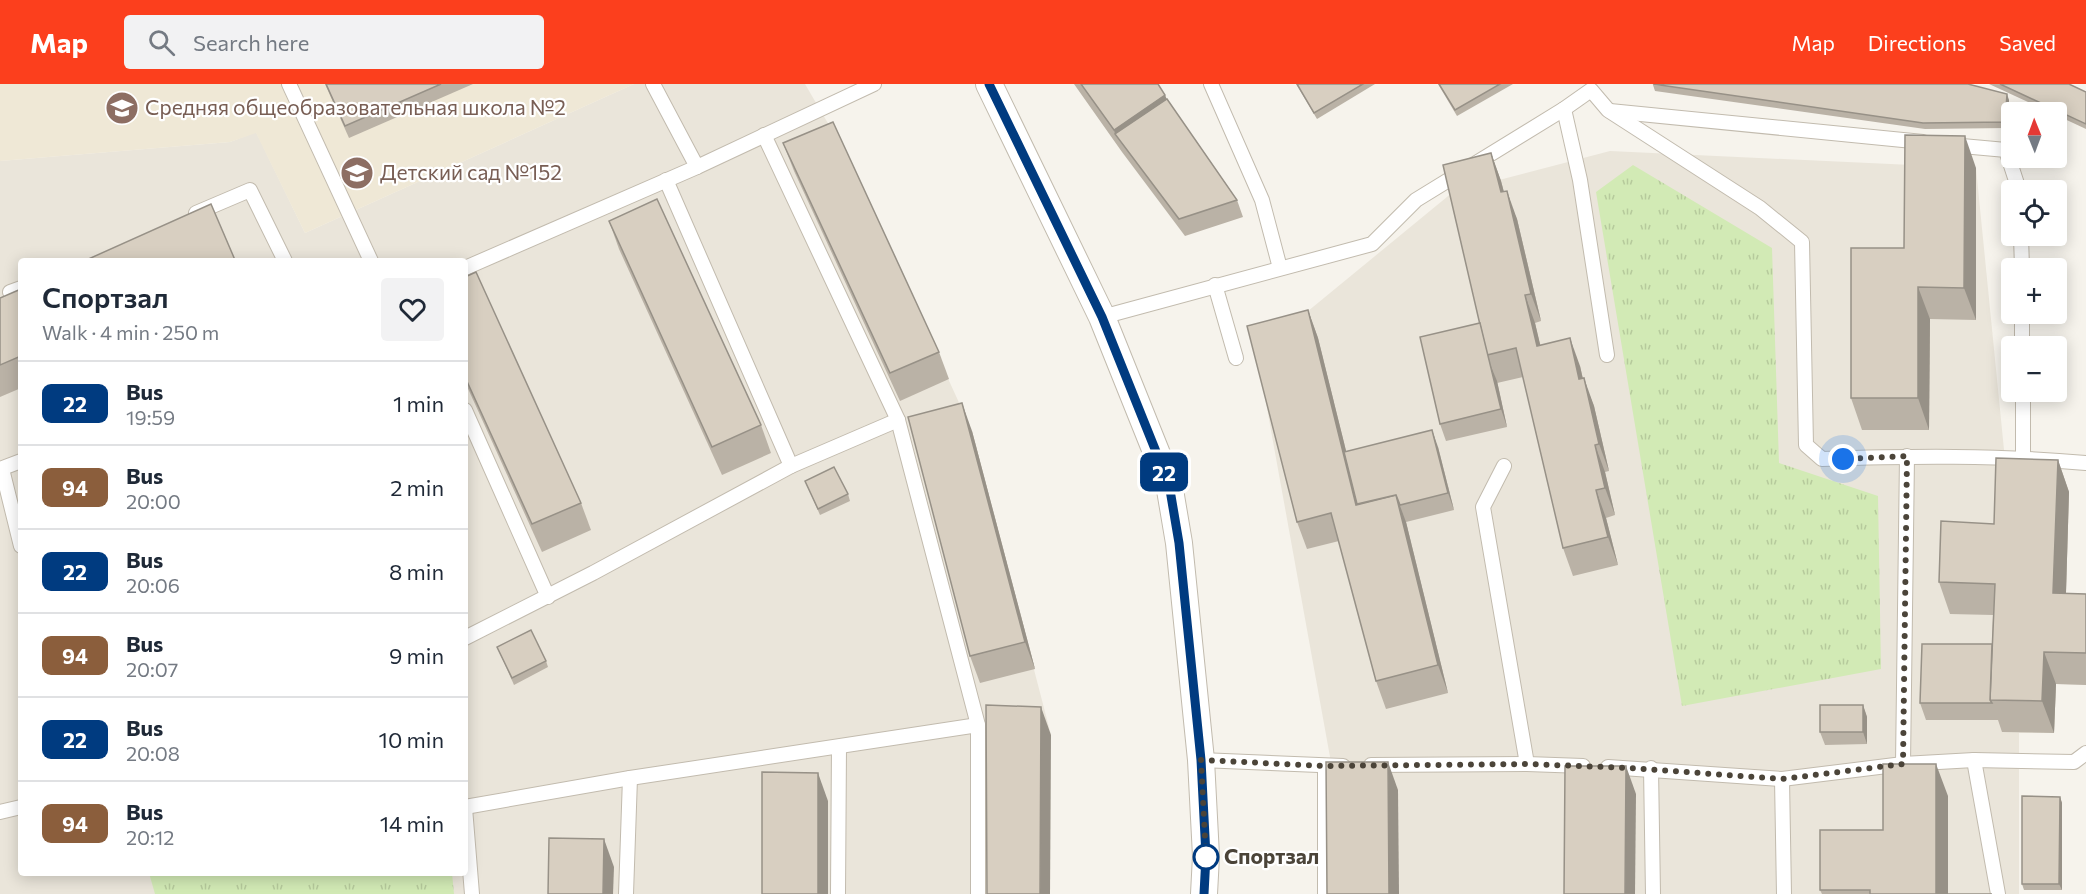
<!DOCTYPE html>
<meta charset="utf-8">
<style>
body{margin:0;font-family:Commissioner,sans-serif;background:#f2f2f3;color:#1f2937;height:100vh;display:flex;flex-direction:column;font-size:22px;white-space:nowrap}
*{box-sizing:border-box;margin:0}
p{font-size:20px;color:#747a83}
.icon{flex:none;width:33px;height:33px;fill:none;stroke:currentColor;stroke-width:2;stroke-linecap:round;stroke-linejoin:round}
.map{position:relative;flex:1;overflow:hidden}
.panel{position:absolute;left:18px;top:174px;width:450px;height:618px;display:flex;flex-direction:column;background:#fff;border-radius:6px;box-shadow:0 3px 15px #0003}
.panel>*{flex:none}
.badge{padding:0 12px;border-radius:9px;font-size:21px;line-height:39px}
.needle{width:39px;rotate:359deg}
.fabs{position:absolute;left:2001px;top:18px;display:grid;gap:12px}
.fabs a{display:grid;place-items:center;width:66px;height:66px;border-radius:6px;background:#fff;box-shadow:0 3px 15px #0003;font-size:30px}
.you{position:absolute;width:30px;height:30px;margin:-15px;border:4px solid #fff;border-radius:50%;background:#1a73e8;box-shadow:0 0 0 9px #1a73e833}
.map>.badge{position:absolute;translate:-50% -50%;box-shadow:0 0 0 3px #fff}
.round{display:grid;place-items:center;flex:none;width:63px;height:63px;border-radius:6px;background:#f2f2f3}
.overview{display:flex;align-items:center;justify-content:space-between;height:102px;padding:0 24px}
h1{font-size:28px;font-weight:600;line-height:45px}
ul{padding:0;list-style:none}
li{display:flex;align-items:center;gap:18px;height:84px;padding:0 24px;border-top:2px solid #e0e1e3}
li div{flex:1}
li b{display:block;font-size:22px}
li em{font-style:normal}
li .badge{min-width:66px;font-weight:700;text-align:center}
header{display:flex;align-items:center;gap:36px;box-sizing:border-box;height:84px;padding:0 30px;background:#fc3f1d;color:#fff}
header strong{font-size:28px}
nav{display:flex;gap:33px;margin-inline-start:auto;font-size:21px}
.search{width:420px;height:54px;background:#f2f2f3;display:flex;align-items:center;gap:15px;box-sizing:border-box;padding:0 21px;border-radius:6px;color:#747a83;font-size:22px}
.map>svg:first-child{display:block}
.residential{fill:#eae5da;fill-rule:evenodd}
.education{fill:#efe8d6}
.grass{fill:url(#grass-tufts)}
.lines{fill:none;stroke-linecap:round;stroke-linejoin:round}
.lane-casing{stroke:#c2bbae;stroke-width:16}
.street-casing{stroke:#c2bbae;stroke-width:28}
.lane{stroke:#fff;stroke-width:14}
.street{stroke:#fff;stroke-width:26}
.wall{fill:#bab2a6}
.shaded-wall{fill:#979187}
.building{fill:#d8cfc1;stroke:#979187;stroke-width:1.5}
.line-casing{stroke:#fff;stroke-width:14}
.line{stroke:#003b80;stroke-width:9}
.walk{stroke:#4b4439;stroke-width:6;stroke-dasharray:0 10.8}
.stop-dot{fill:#fff;stroke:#003b80;stroke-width:3}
.labels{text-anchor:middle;stroke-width:4.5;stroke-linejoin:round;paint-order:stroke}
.education-label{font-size:21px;fill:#785e54;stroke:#fff;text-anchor:start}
.stop-label{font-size:21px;font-weight:bold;fill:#4b4439;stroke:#fff;text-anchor:start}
</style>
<header>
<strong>Map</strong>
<div class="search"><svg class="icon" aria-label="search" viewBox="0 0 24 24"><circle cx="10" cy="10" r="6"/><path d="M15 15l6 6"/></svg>Search here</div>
<nav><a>Map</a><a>Directions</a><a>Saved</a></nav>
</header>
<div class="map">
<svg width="2086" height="810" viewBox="0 0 2086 810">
<defs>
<pattern id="grass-tufts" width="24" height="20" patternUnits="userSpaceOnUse" patternTransform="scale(1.5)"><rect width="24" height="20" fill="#d2eab5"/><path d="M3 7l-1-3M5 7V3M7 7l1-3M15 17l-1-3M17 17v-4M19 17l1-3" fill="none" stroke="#b6ca9c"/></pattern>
</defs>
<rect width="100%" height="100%" fill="#f6f3ec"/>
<g class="residential">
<path d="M 634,0 L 805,0 L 843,65 L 972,347 L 1051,651 L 1050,810 L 0,810 L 0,77 L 230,58 L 256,48 L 305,149 ZM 21,177 L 465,177 L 465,789 L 21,789 Z"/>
<path d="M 1610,67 L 1976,84 L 2008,406 L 2069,408 L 2065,540 L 2086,601 L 2056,600 L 2054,649 L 2019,649 L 2019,810 L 1337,810 L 1336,706 L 1257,269 L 1453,108 Z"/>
</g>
<path class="education" d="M 0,0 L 634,0 L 305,149 L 256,49 L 230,58 L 0,77 Z"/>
<g class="grass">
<path d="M 1633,81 L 1772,164 L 1779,379 L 1878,412 L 1881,585 L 1682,622 L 1596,108 Z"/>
<path d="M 149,789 L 452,789 L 454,810 L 155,810 Z"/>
</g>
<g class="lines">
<g class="lane-casing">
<g id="lane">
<path d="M 289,0 L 371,177"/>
<path d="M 653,0 L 697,83"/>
<path d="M 1211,0 L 1262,116 L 1280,184"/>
<path d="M 1564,25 L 1580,96 L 1607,271"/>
<path d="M 1610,27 L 1923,58"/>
<path d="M 764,51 L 898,336 L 978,641 L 978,810"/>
<path d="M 1951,61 L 2006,66 L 2019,106"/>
<path d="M 666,96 L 791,382"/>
<path d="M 196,129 L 250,106 L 285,177"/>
<path d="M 2021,152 L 2022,184"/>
<path d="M 465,184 L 697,83 L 874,0"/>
<path d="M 1215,201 L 1236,274"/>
<path d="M 10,208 L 21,204"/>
<path d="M 2022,230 L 2022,262"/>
<path d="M 1102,233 L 1372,160 L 1416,116 L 1564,25 L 1591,6 L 1608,26 L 1760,124 L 1802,158 L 1806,361 L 1822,375 C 1910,372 1998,371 2086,379"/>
<path d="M 2023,308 L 2023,373"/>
<path d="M 465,326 L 548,513"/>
<path d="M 1504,382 L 1483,423 L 1527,680"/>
<path d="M 0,385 L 21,377"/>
<path d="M 2,385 L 21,462"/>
<path d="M 465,554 L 593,489 L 791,382 L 898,336"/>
<path d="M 1201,676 L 1343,682"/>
<path d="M 1974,676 L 1998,810"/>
<path d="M 1903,680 L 1907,372"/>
<path d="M 1371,681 L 1527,680 L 1583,682"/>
<path d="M 1325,682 L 1325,810"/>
<path d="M 1608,683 L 1782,695 L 1903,680 L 1974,676 L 2074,678 L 2086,669"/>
<path d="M 1651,684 L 1653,810"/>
<path d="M 1782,695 L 1784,810"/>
<path d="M 465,723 L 630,694 L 978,641"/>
<path d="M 465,724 L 472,810"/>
<path d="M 0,728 L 21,723"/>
<path d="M 626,810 L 630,694"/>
<path d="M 838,810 L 839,663"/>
</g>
</g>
<g class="street-casing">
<path id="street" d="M 989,0 L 1102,233 L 1169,400 L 1179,459 L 1201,676 L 1206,772 L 1204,810"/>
</g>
<use href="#lane" class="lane"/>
<use href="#street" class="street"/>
</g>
<g class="wall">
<path d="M 325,0 L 473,0 L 349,54 Z"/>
<path d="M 1074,0 L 1158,0 L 1167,15 L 1237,116 L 1243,133 L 1185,152 L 1122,68 Z"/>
<path d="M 1296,0 L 1375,0 L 1317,35 Z"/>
<path d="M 1438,0 L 1513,0 L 1457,32 Z"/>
<path d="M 1989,0 L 2069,0 L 2086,8 L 2086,45 L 2056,31 L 2056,28 L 2050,28 Z"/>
<path d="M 1653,1 L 2009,16 L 2007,44 L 1925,45 L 1655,7 Z"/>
<path d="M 783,59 L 939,268 L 949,295 L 900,317 L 794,87 Z"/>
<path d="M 1491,69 L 1501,97 L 1504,108 L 1517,135 L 1541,237 L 1535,239 L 1540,261 L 1580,282 L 1583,295 L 1594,322 L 1609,387 L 1605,388 L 1615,431 L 1606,434 L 1618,481 L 1573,492 L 1563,464 L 1523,293 L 1497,299 L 1497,297 L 1507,343 L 1446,357 L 1440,340 L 1480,239 Z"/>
<path d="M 1976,84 L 1976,236 L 1930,235 L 1929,346 L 1862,346 L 1851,314 L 1904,164 Z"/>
<path d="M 609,137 L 761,341 L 771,369 L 722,391 L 619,165 Z"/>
<path d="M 465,193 L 581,419 L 591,446 L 542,468 L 465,298 Z"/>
<path d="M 21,205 L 21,304 L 0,313 L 0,214 Z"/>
<path d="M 1308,226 L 1318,254 L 1346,367 L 1438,363 L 1454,426 L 1406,438 L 1448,609 L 1386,625 L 1376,597 L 1339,457 L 1307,465 L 1297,438 Z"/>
<path d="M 972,347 L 1035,585 L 980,599 L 970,572 Z"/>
<path d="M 2058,376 L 2069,408 L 2066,509 L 2086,510 L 2086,601 L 2056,600 L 2054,649 L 2002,648 L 1998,636 L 1926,636 L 1920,619 L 1992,560 L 1993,531 L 1950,530 L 1939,498 L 1994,440 Z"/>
<path d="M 805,397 L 848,410 L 850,417 L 820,431 Z"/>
<path d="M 497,563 L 546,577 L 548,583 L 514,601 Z"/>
<path d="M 1863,621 L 1867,633 L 1867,660 L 1825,661 L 1820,648 Z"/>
<path d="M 1948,712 L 1948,810 L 1992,810 L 1822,810 L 1820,806 L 1883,746 Z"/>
<path d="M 2060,713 L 2062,719 L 2062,806 L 2024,806 L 2022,800 Z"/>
</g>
<g class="shaded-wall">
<path d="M 2007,10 L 2009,16 L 2007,44 L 2005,38 Z"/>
<path d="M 1165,11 L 1173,32 L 1115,50 L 1114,46 Z"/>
<path d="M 1965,52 L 1976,84 L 1976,236 L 1964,204 Z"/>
<path d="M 1491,69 L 1501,97 L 1511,136 L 1501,108 Z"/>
<path d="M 1507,107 L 1517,135 L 1541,237 L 1531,210 Z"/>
<path d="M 1918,203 L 1930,235 L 1929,346 L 1918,314 Z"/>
<path d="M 1525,211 L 1535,239 L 1547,289 L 1537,262 Z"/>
<path d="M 1308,226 L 1318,254 L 1362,431 L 1356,421 Z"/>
<path d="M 1570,254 L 1580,282 L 1589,323 L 1579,295 Z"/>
<path d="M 1490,280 L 1497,297 L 1507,343 L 1501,325 Z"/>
<path d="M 1584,294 L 1594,322 L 1609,387 L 1599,360 Z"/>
<path d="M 962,319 L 972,347 L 1035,585 L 1025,558 Z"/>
<path d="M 1432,346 L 1438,363 L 1454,426 L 1448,409 Z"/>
<path d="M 1595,361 L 1605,388 L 1615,431 L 1605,404 Z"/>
<path d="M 2058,376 L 2069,408 L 2065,541 L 2053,509 Z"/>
<path d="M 1596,406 L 1606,434 L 1618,481 L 1608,453 Z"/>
<path d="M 1396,411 L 1406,438 L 1448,609 L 1438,581 Z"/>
<path d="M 2044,568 L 2056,600 L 2054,649 L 2042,617 Z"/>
<path d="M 1863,621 L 1867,633 L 1867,660 L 1863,648 Z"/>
<path d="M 1041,623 L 1051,651 L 1050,810 L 1040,810 Z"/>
<path d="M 1388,678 L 1398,706 L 1399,810 L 1389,810 Z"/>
<path d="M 1936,680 L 1948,712 L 1948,810 L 1936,810 Z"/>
<path d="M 1626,682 L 1636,710 L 1635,810 L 1625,810 Z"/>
<path d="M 818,689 L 828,717 L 828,810 L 818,810 Z"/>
<path d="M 2060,713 L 2062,719 L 2062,806 L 2059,800 Z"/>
<path d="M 604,755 L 614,783 L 613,810 L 603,810 Z"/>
</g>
<g class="building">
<path d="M 326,0 L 441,0 L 345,42 Z"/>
<path d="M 1081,0 L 1158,0 L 1165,11 L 1114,46 Z"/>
<path d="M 1297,0 L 1363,0 L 1314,29 Z"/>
<path d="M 1439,0 L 1500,0 L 1455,26 Z"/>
<path d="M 1653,0 L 1968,0 L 2007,10 L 2005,38 L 1923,39 Z"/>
<path d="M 2000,0 L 2069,0 L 2086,8 L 2086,40 Z"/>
<path d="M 1167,15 L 1237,116 L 1179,135 L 1115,50 Z"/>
<path d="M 833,38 L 939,268 L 890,289 L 783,59 Z"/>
<path d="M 1905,51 L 1965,52 L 1964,204 L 1918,203 L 1918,314 L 1851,314 L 1851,164 L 1904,164 Z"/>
<path d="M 1491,69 L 1501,108 L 1507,107 L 1531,210 L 1525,211 L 1537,262 L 1570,254 L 1579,295 L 1584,294 L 1599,360 L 1595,361 L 1605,404 L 1596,406 L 1608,453 L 1563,464 L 1516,264 L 1487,271 L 1443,81 Z"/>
<path d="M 657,115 L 761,341 L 712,363 L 609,137 Z"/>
<path d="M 211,120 L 235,176 L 234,177 L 84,177 Z"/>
<path d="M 476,188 L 581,419 L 532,440 L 465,293 L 465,193 Z"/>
<path d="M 21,205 L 21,272 L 0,281 L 0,214 Z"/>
<path d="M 1308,226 L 1356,421 L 1396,411 L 1438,581 L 1376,597 L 1331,429 L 1297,438 L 1247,242 Z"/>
<path d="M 1480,239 L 1501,325 L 1440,340 L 1420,253 Z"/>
<path d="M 962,319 L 1025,558 L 970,572 L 908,333 Z"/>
<path d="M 1432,346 L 1448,409 L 1400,421 L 1396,411 L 1357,420 L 1344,368 Z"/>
<path d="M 1996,374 L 2058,376 L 2053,509 L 2086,510 L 2086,569 L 2044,568 L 2042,617 L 1990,616 L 1995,500 L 1939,498 L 1941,437 L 1994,440 Z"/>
<path d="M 834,383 L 848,410 L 818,425 L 805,397 Z"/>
<path d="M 531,546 L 546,577 L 512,594 L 497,563 Z"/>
<path d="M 1922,560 L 1992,560 L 1990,616 L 1992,619 L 1920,619 Z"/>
<path d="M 986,621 L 1041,623 L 1040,810 L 987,810 Z"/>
<rect x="1820" y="621" width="43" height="27"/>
<path d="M 1326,678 L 1388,678 L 1389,810 L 1327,810 Z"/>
<path d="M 1883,680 L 1936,680 L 1936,810 L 1992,810 L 1870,810 L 1870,806 L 1820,806 L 1820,746 L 1883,746 Z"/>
<path d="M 1565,682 L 1626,682 L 1625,810 L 1564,810 Z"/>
<path d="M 762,688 L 818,689 L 818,810 L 762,810 Z"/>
<path d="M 2022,712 L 2060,713 L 2059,800 L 2022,800 Z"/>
<path d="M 549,754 L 604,755 L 603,810 L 548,810 Z"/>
</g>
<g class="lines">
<g class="line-casing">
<path id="line" d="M 989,0 L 1102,233 L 1169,400 L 1179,459 L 1201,676 L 1206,772 L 1204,810"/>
</g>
<use href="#line" class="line"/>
<path class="walk" d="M 1206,773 L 1201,676 L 1325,682 L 1527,680 L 1631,684 L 1782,695 L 1903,680 L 1907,372 L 1843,375"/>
</g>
<defs>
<g id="school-disc" transform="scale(1.725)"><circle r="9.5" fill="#8d6e63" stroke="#fff"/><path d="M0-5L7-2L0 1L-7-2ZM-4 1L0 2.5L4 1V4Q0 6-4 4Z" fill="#fff"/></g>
</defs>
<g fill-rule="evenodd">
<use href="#school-disc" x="122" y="24"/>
<use href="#school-disc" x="357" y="89"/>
</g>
<circle class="stop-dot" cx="1206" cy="773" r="12"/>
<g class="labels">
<g class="education-label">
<text x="145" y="31">Средняя общеобразовательная школа №2</text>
<text x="380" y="96">Детский сад №152</text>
</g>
<g class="stop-label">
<text x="1224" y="780">Спортзал</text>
</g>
</g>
</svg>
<div class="fabs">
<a><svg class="needle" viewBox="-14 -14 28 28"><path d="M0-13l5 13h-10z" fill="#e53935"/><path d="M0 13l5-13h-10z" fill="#747a83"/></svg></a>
<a><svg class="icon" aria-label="locate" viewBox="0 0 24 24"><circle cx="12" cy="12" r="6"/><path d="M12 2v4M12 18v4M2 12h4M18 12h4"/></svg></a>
<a>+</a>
<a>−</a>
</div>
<div class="you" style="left:1843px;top:375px"></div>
<b class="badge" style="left:1164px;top:388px;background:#003b80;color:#fff">22</b>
<section class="panel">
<div class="overview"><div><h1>Спортзал</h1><p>Walk · 4 min · 250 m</p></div><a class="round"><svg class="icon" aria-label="heart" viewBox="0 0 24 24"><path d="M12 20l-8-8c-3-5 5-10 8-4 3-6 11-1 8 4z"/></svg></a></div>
<ul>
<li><span class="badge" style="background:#003b80;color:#fff">22</span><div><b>Bus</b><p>19:59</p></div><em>1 min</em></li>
<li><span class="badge" style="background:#8b5e3c;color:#fff">94</span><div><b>Bus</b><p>20:00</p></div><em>2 min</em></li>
<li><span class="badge" style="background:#003b80;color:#fff">22</span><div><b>Bus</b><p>20:06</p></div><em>8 min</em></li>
<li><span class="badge" style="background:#8b5e3c;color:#fff">94</span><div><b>Bus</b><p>20:07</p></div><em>9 min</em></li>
<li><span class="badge" style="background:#003b80;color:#fff">22</span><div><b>Bus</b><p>20:08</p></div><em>10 min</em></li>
<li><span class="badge" style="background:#8b5e3c;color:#fff">94</span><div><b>Bus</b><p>20:12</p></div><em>14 min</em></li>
</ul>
</section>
</div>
